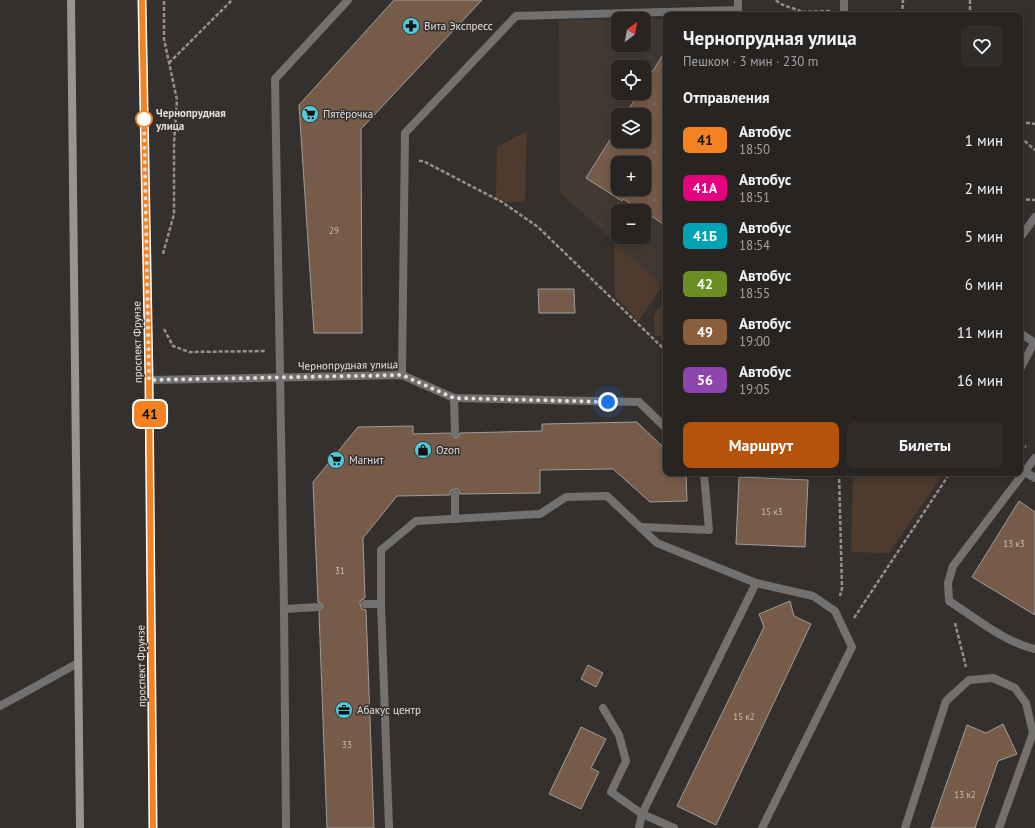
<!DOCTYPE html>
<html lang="ru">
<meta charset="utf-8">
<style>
body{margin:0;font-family:"PT Sans",sans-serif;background:#2f2c2a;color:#f1f3f6;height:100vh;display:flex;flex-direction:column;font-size:15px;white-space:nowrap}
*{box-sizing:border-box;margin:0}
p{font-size:13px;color:#a4a4a5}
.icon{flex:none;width:22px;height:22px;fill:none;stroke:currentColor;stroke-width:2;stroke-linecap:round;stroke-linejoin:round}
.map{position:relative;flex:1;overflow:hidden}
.side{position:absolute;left:663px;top:12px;width:360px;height:464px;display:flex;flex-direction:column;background:#272422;border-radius:8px;box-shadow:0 2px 10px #0003,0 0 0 1px #434140}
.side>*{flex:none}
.badge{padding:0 8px;border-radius:6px;font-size:14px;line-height:26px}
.needle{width:26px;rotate:32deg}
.buttons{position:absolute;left:611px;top:12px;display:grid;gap:8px}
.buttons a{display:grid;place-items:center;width:40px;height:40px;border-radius:8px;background:#272422;box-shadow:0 2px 10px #0003,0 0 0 1px #434140;font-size:20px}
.you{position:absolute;width:20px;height:20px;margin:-10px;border:3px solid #fff;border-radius:50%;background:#1a73e8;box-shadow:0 0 0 6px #1a73e833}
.map>.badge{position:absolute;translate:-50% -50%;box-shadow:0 0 0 2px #fff}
h2{padding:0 20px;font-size:15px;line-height:36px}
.round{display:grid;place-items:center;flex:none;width:42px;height:42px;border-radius:8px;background:#2f2c2a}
.headline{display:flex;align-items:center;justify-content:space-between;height:68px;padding:0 20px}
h1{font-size:19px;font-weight:800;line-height:30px}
.primary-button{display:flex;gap:8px;margin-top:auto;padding:8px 20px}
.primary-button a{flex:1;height:46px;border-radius:8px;background:#b45309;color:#fff;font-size:16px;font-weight:800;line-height:46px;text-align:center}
.primary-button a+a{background:#2f2c2a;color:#f1f3f6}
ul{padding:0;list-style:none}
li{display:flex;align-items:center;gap:12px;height:48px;padding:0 20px}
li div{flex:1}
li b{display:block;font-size:15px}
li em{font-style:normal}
li .badge{min-width:44px;font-weight:700;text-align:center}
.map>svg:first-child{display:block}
.built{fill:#423932;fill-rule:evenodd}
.green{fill:#4e3b2d}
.building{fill:#765b49;stroke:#a19d99;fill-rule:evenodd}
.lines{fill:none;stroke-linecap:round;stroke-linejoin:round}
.path{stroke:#93908e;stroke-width:2.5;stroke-dasharray:4 2;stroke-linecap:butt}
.service{stroke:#73716f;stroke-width:8}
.minor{stroke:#73716f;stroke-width:8}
.secondary{stroke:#989492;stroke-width:8}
.line-casing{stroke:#fff;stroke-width:9}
.line{stroke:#f58220;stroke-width:6}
.walk{stroke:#e2dfde;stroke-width:4;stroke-dasharray:0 7.2}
.stop-dot{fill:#fff;stroke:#f58220;stroke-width:2}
.labels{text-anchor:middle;stroke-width:3;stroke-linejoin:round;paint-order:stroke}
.number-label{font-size:9px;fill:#c7beb9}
.poi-label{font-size:11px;fill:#e2dfde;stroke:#34302e;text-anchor:start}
.stop-label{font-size:11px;font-weight:bold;fill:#e2dfde;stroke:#34302e;text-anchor:start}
.street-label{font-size:11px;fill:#e2dfde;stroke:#34302e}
</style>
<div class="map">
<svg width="1035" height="828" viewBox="0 0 1035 828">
<rect width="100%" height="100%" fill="#34302e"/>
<path class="built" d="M 618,19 L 618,45 L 644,45 L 644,19 L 666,19 L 666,290 L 614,241 L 560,193 L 559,20 ZM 618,67 L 644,67 L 644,93 L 618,93 ZM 618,115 L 644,115 L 644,141 L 618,141 ZM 618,163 L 644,163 L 644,189 L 618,189 ZM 618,211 L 644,211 L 644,237 L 618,237 Z"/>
<g class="green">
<path d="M 527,131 L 525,202 L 502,202 L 496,199 L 497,147 Z"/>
<path d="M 614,241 L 662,286 L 639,321 L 615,297 Z"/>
<path d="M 666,299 L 666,336 L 655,336 L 654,315 Z"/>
<path d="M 853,473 L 944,473 L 889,553 L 851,552 Z"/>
</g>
<g class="building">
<path d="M 394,0 L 482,0 L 361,129 L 362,333 L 314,333 L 299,105 Z"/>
<path d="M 666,50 L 666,226 L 644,211 L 623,199 L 622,201 L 586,178 L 618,127 L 618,141 L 644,141 L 644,115 L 625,115 L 639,93 L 644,93 L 644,85 ZM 618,163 L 644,163 L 644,189 L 618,189 Z"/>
<path d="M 538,289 L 574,289 L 575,313 L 539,313 Z"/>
<path d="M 637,422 L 666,450 L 666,473 L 686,473 L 687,501 L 650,502 L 613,469 L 540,470 L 540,493 L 460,494 L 458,489 L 455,489 L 450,491 L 450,495 L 397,496 L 363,538 L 365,598 L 360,601 L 360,604 L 362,609 L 366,610 L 374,828 L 327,828 L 319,612 L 323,607 L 322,604 L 318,602 L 313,482 L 358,427 L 413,426 L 413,434 L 450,433 L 455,438 L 458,437 L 460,433 L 542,431 L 542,424 Z"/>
<path d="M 739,477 L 808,480 L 805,547 L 736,544 Z"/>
<path d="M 1019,501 L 1035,512 L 1035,615 L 972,577 Z"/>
<path d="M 790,601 L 794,616 L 811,624 L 716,825 L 677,806 L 764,627 L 759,614 Z"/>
<path d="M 588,665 L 603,673 L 596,687 L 581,679 Z"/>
<path d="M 1003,724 L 1017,754 L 998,761 L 975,828 L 931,828 L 967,725 L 986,733 Z"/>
<path d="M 581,727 L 606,739 L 591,768 L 599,772 L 581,809 L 549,794 Z"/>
</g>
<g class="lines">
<g class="path">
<path d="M 776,0 C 782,7 793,7 802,12 L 802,15"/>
<path d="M 970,0 L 970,15"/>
<path d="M 802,12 L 831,11"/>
<path d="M 902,15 L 903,0"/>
<path d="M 169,63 L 232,0"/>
<path d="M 1020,122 L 1035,124"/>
<path d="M 1020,137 L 1035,150"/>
<path d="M 419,161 L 423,161 L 502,202 L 538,227 L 666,351"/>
<path d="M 1020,199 L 1035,200"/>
<path d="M 163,254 L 174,214 L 174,143 L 177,100 L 164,39 L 164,0"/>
<path d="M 164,329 L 173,346 L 189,352 L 266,351"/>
<path d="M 1020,443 L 1026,447"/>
<path d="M 839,473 L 842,588 L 840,596"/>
<path d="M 854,618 L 950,473"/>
<path d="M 955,623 L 966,667"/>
</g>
<g class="service">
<path d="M 844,0 L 844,15"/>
<path d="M 1020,238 L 1035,217"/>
<path d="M 1020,333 L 1035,343"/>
<path d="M 1020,369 L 1034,343"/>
<path d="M 402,375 L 405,133 L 516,16 L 738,10 L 738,0"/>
<path d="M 454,398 L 455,433"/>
<path d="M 639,402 L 666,428"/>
<path d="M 1035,458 L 953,566 L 948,583 L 949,601 C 976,618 1004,642 1035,649"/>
<path d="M 1025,472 L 1035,478"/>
<path d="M 455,519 L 455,494"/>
<path d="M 641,527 L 709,530 L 704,473"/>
<path d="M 365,604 L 381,604"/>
<path d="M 284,609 L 318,607"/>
<path d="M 0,706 L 78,663"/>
<path d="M 603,708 L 619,735 L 626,761 L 611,792 L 642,814 L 674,828"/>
<path d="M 286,828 L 284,609 L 275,79 L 348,0"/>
<path d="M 389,828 L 381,604 L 381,550 L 416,521 L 540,514 L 566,497 L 607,496 L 657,543 L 756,583 L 813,596 L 835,611 L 852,647 L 762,828"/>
<path d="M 639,828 L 642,814 L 756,583"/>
<path d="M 905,828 L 946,701 L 969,680 L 993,678 L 1015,688 L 1026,703 L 1033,733 L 999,828"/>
</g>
<path class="minor" d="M 149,380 L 402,375 L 454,398 L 639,402"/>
<g class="secondary">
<path d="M 71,0 L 80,828"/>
<path d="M 142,0 L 149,380 L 153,828"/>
</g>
</g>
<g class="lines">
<g class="line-casing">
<path id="line" d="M 142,0 L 149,380 L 153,828"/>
</g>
<use href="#line" class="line"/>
<path class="walk" d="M 144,119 L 149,380 L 402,375 L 454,398 L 608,402"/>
</g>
<defs>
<g id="pharmacy-disc" transform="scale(0.9)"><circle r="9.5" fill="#52cbd9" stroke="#34302e"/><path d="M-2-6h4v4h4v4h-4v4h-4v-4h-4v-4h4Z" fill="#111"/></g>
<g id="supermarket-disc" transform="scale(0.9)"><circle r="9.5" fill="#52cbd9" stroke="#34302e"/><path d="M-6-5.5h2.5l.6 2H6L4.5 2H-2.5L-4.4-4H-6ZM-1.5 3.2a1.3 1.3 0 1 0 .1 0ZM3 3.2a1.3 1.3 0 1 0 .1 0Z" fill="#111"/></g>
<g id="shop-disc" transform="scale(0.9)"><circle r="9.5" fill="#52cbd9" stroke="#34302e"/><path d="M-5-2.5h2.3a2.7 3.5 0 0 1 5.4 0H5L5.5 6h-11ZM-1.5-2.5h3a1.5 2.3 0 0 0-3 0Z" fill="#111"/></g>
<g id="office-disc" transform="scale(0.9)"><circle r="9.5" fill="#52cbd9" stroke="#34302e"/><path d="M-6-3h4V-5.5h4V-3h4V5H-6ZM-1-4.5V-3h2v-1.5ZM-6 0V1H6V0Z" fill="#111"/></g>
</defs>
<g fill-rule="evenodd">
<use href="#pharmacy-disc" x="411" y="26"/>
<use href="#supermarket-disc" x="310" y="114"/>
<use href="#shop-disc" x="423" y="450"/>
<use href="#supermarket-disc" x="336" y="460"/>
<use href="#office-disc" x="344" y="710"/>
</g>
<circle class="stop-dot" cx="144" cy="119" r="8"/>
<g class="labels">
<g class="number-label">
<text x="334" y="234">29</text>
<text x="772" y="515">15 к3</text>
<text x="1014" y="547">13 к3</text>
<text x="340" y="574">31</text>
<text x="744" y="720">15 к2</text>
<text x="347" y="748">33</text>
<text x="965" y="798">13 к2</text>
</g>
<g class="poi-label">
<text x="424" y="30">Вита Экспресс</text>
<text x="323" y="118">Пятёрочка</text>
<text x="436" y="454">Ozon</text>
<text x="349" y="464">Магнит</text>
<text x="357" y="714">Абакус центр</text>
</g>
<g class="stop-label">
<text x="156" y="117">Чернопрудная<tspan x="156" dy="13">улица</tspan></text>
</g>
<g class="street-label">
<text transform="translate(137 342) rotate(-91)" y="4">проспект Фрунзе</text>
<text transform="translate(348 365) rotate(-1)" y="4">Чернопрудная улица</text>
<text transform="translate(141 666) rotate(-91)" y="4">проспект Фрунзе</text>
</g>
</g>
</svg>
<div class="buttons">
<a><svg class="needle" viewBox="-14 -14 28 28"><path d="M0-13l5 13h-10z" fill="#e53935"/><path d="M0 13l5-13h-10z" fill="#a4a4a5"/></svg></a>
<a><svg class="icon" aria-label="locate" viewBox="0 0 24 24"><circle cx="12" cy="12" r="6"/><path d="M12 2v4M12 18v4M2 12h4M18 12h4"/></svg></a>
<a><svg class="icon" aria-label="layers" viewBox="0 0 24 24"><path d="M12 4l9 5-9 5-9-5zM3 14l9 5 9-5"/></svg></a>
<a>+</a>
<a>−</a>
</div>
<div class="you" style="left:608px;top:402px"></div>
<b class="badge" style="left:150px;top:414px;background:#f58220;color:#111">41</b>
<section class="side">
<div class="headline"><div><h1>Чернопрудная улица</h1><p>Пешком · 3 мин · 230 m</p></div><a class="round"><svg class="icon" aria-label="heart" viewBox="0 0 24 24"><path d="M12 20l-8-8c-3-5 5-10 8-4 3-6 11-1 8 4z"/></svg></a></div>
<h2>Отправления</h2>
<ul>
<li><span class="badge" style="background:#f58220;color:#111">41</span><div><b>Автобус</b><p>18:50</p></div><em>1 мин</em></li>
<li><span class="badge" style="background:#e6007e;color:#fff">41А</span><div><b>Автобус</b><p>18:51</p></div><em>2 мин</em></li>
<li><span class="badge" style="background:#00a3b4;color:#fff">41Б</span><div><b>Автобус</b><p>18:54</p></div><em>5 мин</em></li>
<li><span class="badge" style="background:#6b8e23;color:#fff">42</span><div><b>Автобус</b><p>18:55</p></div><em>6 мин</em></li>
<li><span class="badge" style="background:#8b5e3c;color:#fff">49</span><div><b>Автобус</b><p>19:00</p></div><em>11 мин</em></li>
<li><span class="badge" style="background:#8e44ad;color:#fff">56</span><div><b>Автобус</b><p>19:05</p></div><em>16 мин</em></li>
</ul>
<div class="primary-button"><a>Маршрут</a><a>Билеты</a></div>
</section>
</div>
